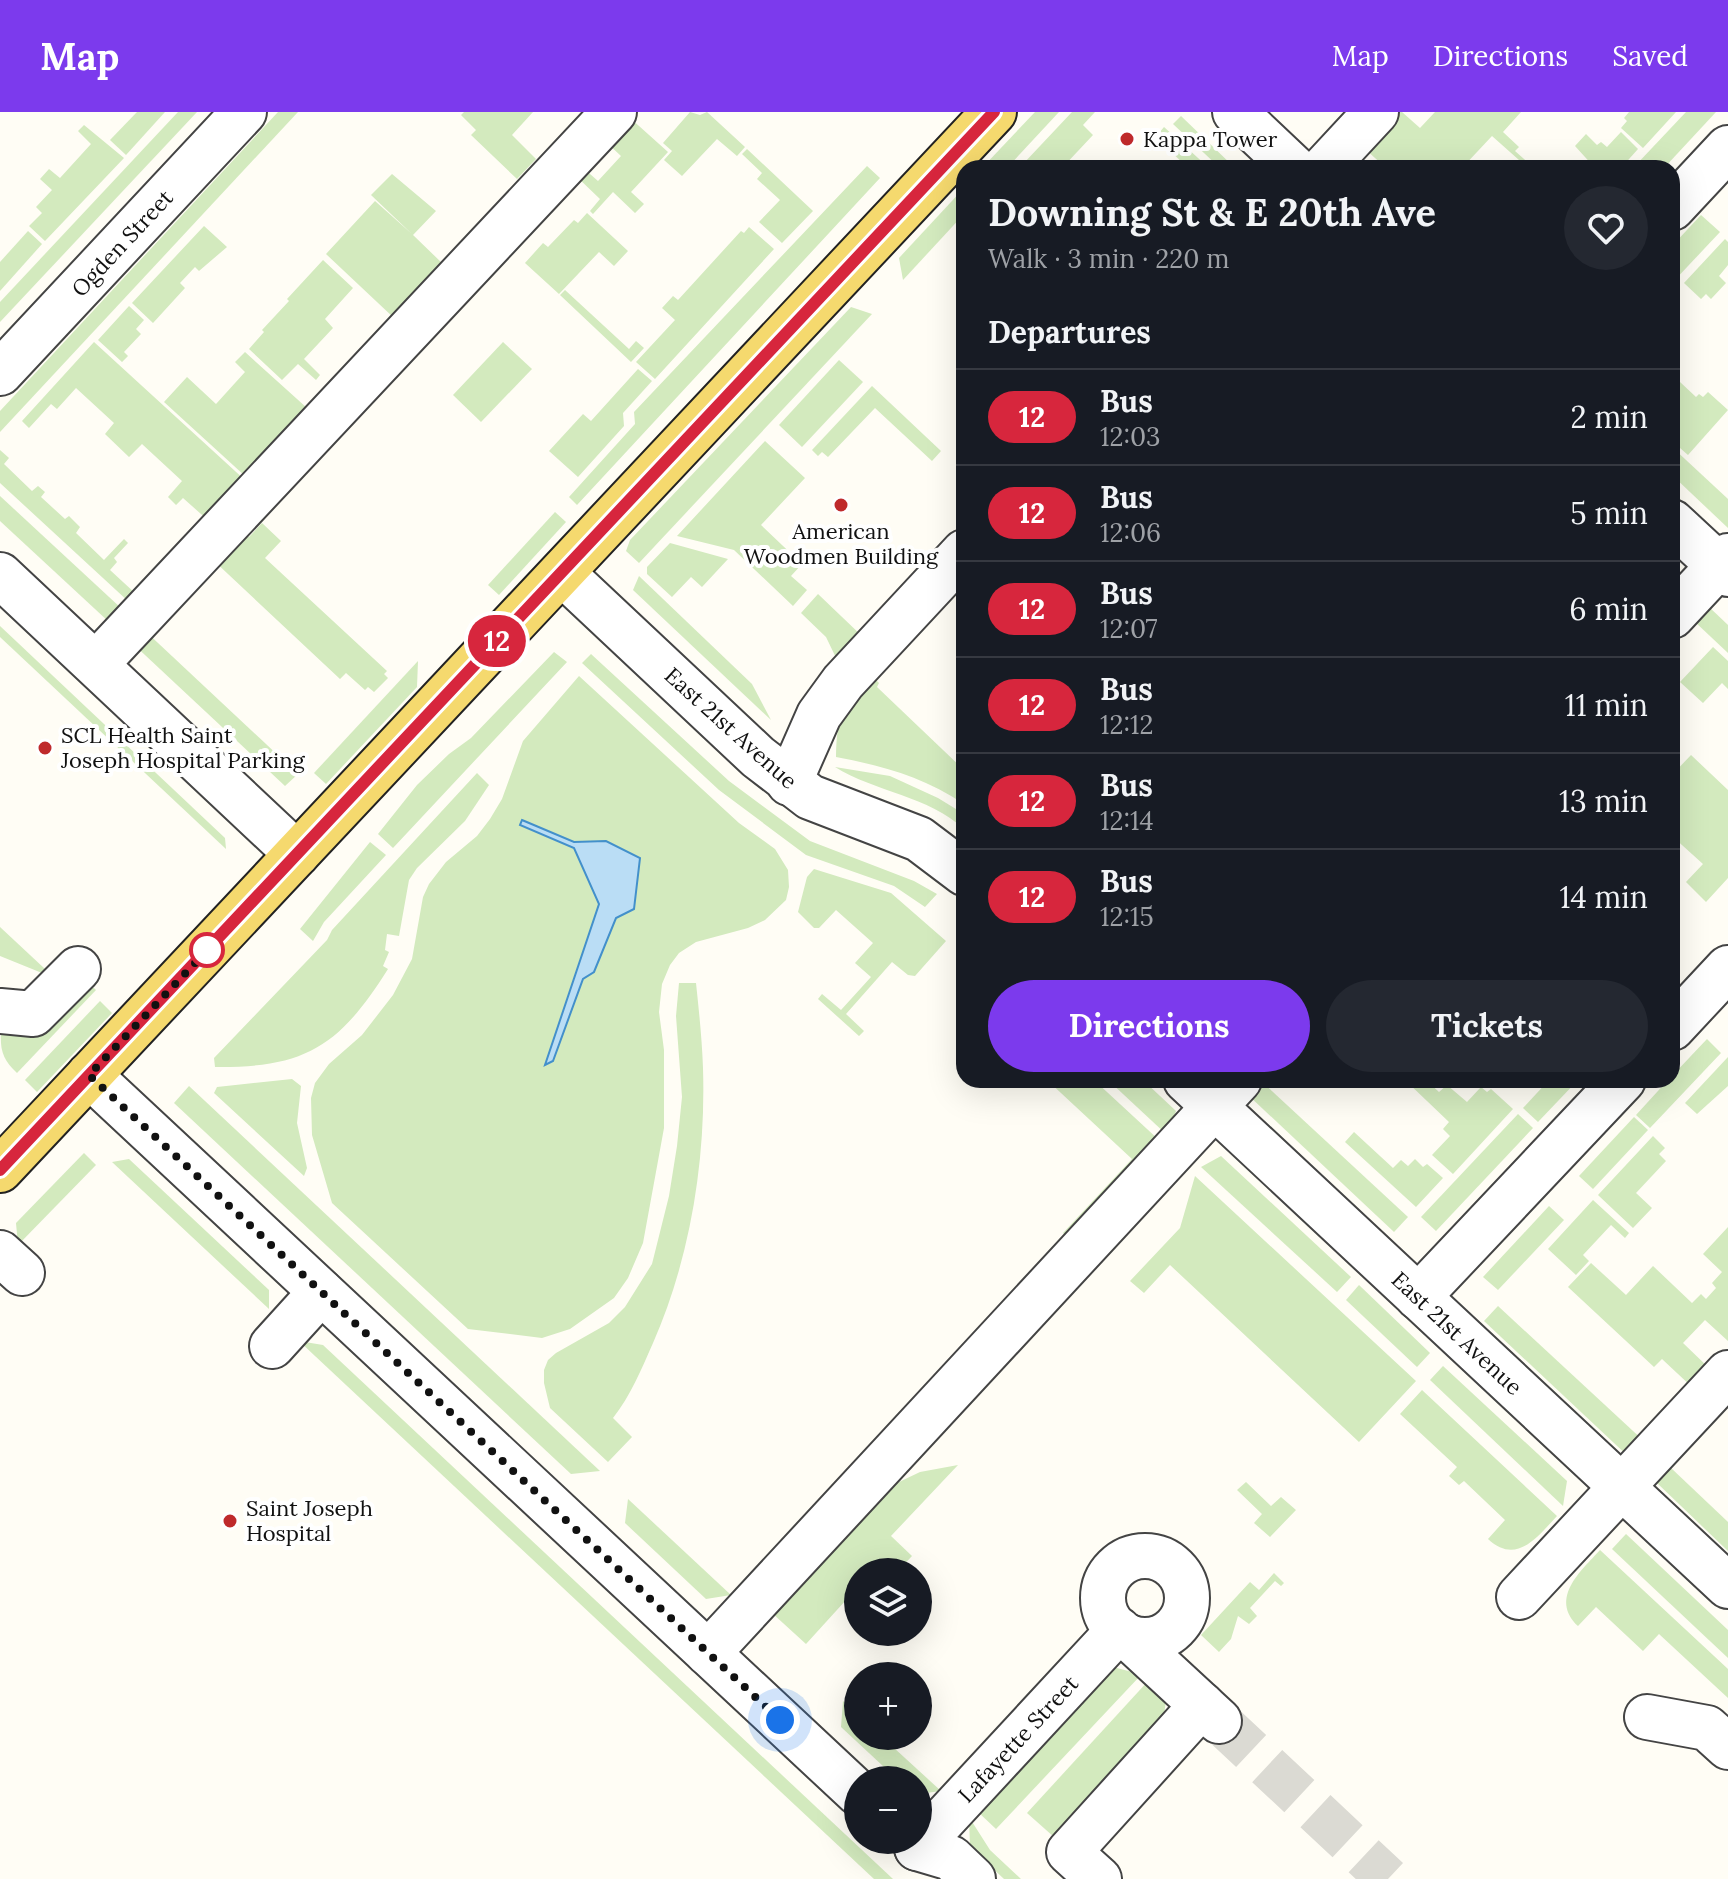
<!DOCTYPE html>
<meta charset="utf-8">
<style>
body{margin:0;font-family:Lora,serif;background:#242831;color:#f1f3f6;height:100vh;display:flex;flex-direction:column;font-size:30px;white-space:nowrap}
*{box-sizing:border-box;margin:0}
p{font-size:26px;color:#9ea1a6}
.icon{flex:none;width:44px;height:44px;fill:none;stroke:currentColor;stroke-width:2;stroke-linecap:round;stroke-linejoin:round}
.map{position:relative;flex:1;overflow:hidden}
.details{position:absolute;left:956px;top:48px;width:724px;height:928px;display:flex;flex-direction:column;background:#171b24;border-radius:24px;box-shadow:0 8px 32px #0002}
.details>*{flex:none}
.badge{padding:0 16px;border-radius:26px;font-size:28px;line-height:52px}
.fabs{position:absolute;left:844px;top:1446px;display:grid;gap:16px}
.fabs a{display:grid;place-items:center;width:88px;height:88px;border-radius:50%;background:#171b24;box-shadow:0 8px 32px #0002;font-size:40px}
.you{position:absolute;width:40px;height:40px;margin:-20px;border:6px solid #fff;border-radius:50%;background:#1a73e8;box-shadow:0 0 0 12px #1a73e833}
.map>.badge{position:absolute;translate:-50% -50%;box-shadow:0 0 0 4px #fff}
h2{padding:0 32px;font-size:30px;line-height:72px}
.round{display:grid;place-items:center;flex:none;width:84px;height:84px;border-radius:42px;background:#242831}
.overview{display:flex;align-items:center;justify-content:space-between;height:136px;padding:0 32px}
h1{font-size:38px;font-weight:800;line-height:60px}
.action{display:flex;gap:16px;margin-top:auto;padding:16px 32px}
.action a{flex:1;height:92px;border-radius:48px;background:#7c3aed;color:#fff;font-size:32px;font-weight:800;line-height:92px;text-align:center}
.action a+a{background:#242831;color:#f1f3f6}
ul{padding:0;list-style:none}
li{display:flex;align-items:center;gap:24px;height:96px;padding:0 32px;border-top:2px solid #363941}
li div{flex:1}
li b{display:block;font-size:30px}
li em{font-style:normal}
li .badge{min-width:88px;font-weight:700;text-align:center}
header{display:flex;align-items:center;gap:48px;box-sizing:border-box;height:112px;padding:0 40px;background:#7c3aed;color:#fff}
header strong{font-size:38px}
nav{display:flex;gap:44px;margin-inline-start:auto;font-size:28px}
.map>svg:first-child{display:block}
.green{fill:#d3eabe}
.water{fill:#baddf5;stroke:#4390cb;stroke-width:2}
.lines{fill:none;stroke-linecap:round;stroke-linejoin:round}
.minor-tunnel{stroke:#dbdad3;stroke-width:44;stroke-dasharray:44 22;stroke-linecap:butt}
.minor-casing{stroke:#444;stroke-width:48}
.major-casing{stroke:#222;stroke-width:48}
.minor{stroke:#fff;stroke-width:44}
.major{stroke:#f5d96e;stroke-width:44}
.line-casing{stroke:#fff;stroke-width:18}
.line{stroke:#d7263d;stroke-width:12}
.walk{stroke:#111;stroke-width:8;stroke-dasharray:0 14.4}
.poi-dot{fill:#bf2a2c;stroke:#fff;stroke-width:3}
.stop-dot{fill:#fff;stroke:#d7263d;stroke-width:4}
.labels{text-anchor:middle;stroke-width:8;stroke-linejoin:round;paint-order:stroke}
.poi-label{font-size:22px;fill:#111;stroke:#fff;text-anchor:start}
.street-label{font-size:22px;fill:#111;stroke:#fff}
</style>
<header>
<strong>Map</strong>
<nav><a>Map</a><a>Directions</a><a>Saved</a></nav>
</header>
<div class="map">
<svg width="1728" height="1767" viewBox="0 0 1728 1767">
<rect width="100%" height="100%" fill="#fffdf5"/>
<g class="green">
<path d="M 137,0 L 165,0 L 126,43 L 110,28 Z"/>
<path d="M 178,0 L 197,0 L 0,210 L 0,190 Z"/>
<path d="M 278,0 L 298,0 L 0,320 L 0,299 Z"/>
<path d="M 464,0 L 533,0 L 512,23 L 536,47 L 517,67 L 471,23 L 476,18 L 461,3 Z"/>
<path d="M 690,0 L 700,3 L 707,0 L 745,35 L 737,44 L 717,27 L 682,64 L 664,48 L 672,39 L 663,31 Z"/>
<path d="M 1035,0 L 1059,0 L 1007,56 L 982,56 Z"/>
<path d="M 1072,0 L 1095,0 L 1083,13 L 1093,23 L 1062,56 L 1029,56 L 1024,51 Z"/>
<path d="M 1398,0 L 1402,0 L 1420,16 L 1435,0 L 1521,0 L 1503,20 L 1519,35 L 1515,39 L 1534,56 L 1528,56 L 1492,24 L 1462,56 L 1386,56 L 1364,36 Z"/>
<path d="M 1629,0 L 1676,0 L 1643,36 L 1621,16 L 1627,9 L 1624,6 Z"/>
<path d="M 1686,0 L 1716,0 L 1664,56 L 1637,56 L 1635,54 Z"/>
<path d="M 1181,4 L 1235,56 L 1220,56 L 1173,12 Z"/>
<path d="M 629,5 L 668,40 L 631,80 L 644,92 L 635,101 L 613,80 L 593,102 L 590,99 L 600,87 L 575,63 L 582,55 L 598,69 L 621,44 L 606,30 Z"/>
<path d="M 84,13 L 124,46 L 45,129 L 29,114 L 42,101 L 36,95 L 52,78 L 40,67 L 49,57 L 60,66 L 91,32 L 78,19 Z"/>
<path d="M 1164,15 L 1209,56 L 1188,56 L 1164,33 L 1167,29 L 1159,21 Z"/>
<path d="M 1621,20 L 1638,37 L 1621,56 L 1595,56 L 1575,34 L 1586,22 L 1597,33 L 1601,30 L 1607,35 Z"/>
<path d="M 747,37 L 813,99 L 782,131 L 759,110 L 780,88 L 757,67 L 762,61 L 742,42 Z"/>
<path d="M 867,54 L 880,66 L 577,393 L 569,385 L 635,312 L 634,300 Z"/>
<path d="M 392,62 L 436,99 L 413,123 L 443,152 L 394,206 L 326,142 L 375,89 L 412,122 L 371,83 Z"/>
<path d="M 964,76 L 964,102 L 903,168 L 899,146 Z"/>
<path d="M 587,101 L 628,139 L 614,154 L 599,140 L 559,182 L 525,151 L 543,131 L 548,135 L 574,108 L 578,111 Z"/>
<path d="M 1701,103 L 1720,120 L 1672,171 L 1672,134 Z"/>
<path d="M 204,114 L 227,135 L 199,159 L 195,155 L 180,171 L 185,176 L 153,211 L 132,191 Z"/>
<path d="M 749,115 L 774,137 L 655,267 L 636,250 L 675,208 L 662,196 L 673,184 L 678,188 L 741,119 L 744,121 Z"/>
<path d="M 28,119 L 42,132 L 0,179 L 0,150 Z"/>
<path d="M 1725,127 L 1728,130 L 1728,153 L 1719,164 L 1726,171 L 1711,187 L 1706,182 L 1701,187 L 1684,171 Z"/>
<path d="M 323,148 L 353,176 L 325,207 L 333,216 L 304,247 L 320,263 L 316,268 L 298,252 L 282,268 L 249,237 L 264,220 L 262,218 L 289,189 L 287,187 Z"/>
<path d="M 565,178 L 629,237 L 636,229 L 644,236 L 631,250 L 560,183 Z"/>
<path d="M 129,194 L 144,208 L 136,217 L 141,222 L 124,240 L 128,244 L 122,250 L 98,228 Z"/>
<path d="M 851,195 L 872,202 L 639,451 L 626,439 L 630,428 Z"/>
<path d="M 94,230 L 247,370 L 210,410 L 183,386 L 176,393 L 168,385 L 182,369 L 142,332 L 129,345 L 105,322 L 114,311 L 76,276 L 57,297 L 51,292 L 29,316 L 22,309 Z"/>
<path d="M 503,230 L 532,257 L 481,310 L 453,283 Z"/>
<path d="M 245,240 L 307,296 L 245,364 L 164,290 L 187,265 L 216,292 L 245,260 L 235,250 Z"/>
<path d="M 839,248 L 863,270 L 802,335 L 779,313 Z"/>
<path d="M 638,257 L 652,269 L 623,301 L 624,314 L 578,365 L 549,339 L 583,302 L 591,309 Z"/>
<path d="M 1672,270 L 1677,273 L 1680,270 L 1696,285 L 1699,282 L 1703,285 L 1708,280 L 1728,298 L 1688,343 L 1672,329 Z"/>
<path d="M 872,274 L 941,339 L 932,349 L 875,296 L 828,345 L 822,340 L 818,344 L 812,338 Z"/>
<path d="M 765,329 L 805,366 L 761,413 L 802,452 L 791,464 L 807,478 L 793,494 L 734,438 L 677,424 Z"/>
<path d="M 1672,335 L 1728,387 L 1728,416 L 1672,363 Z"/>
<path d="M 0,338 L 9,346 L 4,352 L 32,379 L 38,374 L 45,380 L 41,385 L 65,407 L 69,404 L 80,415 L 76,421 L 104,448 L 124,427 L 128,431 L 114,446 L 117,450 L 110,458 L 136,482 L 129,490 L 0,371 Z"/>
<path d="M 0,384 L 122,497 L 109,510 L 0,409 Z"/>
<path d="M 555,400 L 566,410 L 499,483 L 488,473 Z"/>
<path d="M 262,411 L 281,429 L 265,446 L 387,559 L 384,562 L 388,566 L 374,580 L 368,575 L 365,578 L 346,561 L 340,567 L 212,447 L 240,417 L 249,425 Z"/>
<path d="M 670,431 L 728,447 L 702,475 L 691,465 L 672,485 L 647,462 L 647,455 Z"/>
<path d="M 639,464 L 752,572 L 771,608 L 633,478 Z"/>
<path d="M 818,482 L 864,526 L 839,552 L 826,525 L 801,501 Z"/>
<path d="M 1708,494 L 1728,513 L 1728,541 L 1694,509 Z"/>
<path d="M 0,514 L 225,726 L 226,737 L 0,525 Z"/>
<path d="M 142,516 L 298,662 L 285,674 L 130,529 Z"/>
<path d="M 1713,535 L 1728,549 L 1728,577 L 1722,571 L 1703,591 L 1680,570 Z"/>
<path d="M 554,540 L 567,550 L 393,736 L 378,722 L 417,673 L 449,642 L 471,626 Z"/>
<path d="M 591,542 L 729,669 L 810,729 L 914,769 L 937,782 L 925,795 L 894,774 L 806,743 L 719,678 L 582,551 Z"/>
<path d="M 418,549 L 417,575 L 326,672 L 314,661 Z"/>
<path d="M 868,560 L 879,571 L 877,575 L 964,658 L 964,692 C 924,665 883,654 836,645 C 837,600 843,596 868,560 Z"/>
<path d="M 579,564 L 739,711 L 775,737 L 788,758 L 789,775 L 786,788 L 765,808 L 748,816 L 696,830 L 679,841 L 670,853 L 662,872 L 659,900 L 664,938 L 664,1016 L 643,1131 L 628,1166 L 614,1186 L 570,1217 L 542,1226 L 468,1217 L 332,1091 L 312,1023 L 311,986 L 315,971 L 329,952 L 362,923 L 393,883 L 412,847 L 423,785 L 429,772 L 446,750 L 477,724 L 490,707 L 502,687 L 523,629 Z"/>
<path d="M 1691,643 L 1728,678 L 1728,766 L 1706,790 L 1686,770 L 1703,752 L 1672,724 L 1672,663 Z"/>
<path d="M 835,655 L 890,664 L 938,686 L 964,702 L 964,717 C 929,684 875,680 835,655 Z"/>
<path d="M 477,661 L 489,673 L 465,709 L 417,756 L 409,768 L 399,824 L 387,822 L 385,838 L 389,840 L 383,854 L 388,857 C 340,933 307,956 215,955 L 214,946 L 327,828 L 332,818 Z"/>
<path d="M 370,730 L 386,743 L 324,810 L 313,829 L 300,817 Z"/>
<path d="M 814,757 L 891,781 L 946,829 L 915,864 L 908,863 L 892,850 L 846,902 L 864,919 L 859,924 L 818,887 L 822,882 L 841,898 L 871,865 L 855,851 L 873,831 L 836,798 L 819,816 L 814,816 L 798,800 L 807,765 Z"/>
<path d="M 0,815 L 45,857 L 42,861 L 0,844 Z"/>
<path d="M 84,867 L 96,878 L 17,961 C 3,948 0,939 1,920 Z"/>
<path d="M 679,871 L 696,871 C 699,899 702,928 703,956 C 706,1049 690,1147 653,1231 C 641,1258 631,1283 613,1306 L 632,1325 L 608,1350 L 550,1296 L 544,1271 L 544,1258 L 548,1248 L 556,1241 L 609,1211 L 625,1195 L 652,1152 L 669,1084 L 677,1034 L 682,985 L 676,904 Z"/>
<path d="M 100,889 L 112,901 L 37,980 L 25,968 Z"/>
<path d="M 1707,927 L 1721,941 L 1650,1016 L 1636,1003 L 1668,968 L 1672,968 L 1672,964 Z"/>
<path d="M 1728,945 L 1728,974 L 1697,1002 L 1685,991 Z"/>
<path d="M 292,967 L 301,974 L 297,1011 L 307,1056 L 304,1064 L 214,981 L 217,975 Z"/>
<path d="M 1047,968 L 1094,968 L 1160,1029 L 1069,1127 L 1063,1121 L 1132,1047 Z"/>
<path d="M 1108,968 L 1143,968 L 1176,999 L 1167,1023 Z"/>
<path d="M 1260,968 L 1408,1105 L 1394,1120 L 1247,982 Z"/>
<path d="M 1405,968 L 1426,968 L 1439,980 L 1447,973 L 1467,990 L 1481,975 L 1487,980 L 1491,977 L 1513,997 L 1453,1062 L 1432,1043 L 1450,1024 L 1443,1017 L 1449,1010 Z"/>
<path d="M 1549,968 L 1578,968 L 1538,1010 L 1523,996 Z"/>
<path d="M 189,974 L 600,1359 L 571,1362 L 174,991 Z"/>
<path d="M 1518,1002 L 1533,1016 L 1436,1119 L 1421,1105 Z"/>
<path d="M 1634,1005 L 1648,1018 L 1593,1077 L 1579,1064 Z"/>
<path d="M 1354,1020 L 1393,1056 L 1401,1048 L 1408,1054 L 1415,1047 L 1423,1055 L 1427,1052 L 1443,1066 L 1416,1095 L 1345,1030 Z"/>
<path d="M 1653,1024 L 1665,1036 L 1659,1042 L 1666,1049 L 1636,1081 L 1652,1096 L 1633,1116 L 1598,1083 Z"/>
<path d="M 84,1041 L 96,1053 L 18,1133 L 16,1111 Z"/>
<path d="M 1221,1044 L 1351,1165 L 1337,1180 L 1201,1055 Z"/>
<path d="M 129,1047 L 269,1178 L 269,1197 L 112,1050 Z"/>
<path d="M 1195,1064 L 1416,1269 L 1359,1330 L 1170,1153 L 1144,1181 L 1130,1169 L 1180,1116 Z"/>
<path d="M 1593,1088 L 1629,1121 L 1625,1126 L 1611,1113 L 1583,1143 L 1589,1149 L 1576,1163 L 1548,1137 Z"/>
<path d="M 1549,1094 L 1564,1108 L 1498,1178 L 1483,1165 Z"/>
<path d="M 1728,1115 L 1728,1229 L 1705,1208 L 1683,1231 L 1710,1257 L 1693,1276 L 1662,1247 L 1654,1255 L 1568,1175 L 1591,1151 L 1626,1183 L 1653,1154 L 1692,1191 L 1701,1182 L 1706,1187 L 1716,1176 L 1712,1171 L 1722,1160 L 1703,1142 Z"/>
<path d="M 1359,1173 L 1430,1241 L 1417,1255 L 1346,1188 Z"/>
<path d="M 1498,1194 L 1646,1331 L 1631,1347 L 1484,1209 Z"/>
<path d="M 299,1229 L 323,1233 L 893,1767 L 874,1767 Z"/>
<path d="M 1443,1254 L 1567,1369 L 1563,1394 L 1430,1268 Z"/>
<path d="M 1422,1278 L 1557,1404 C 1538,1424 1517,1454 1488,1427 L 1505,1408 L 1464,1369 L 1459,1373 L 1449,1364 L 1457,1355 L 1400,1302 Z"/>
<path d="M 958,1353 L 891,1424 L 912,1444 L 897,1460 L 858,1460 L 858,1483 L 846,1488 L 806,1532 L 772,1501 L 837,1430 L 846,1425 L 897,1371 L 920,1360 Z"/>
<path d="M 1671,1356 L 1728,1410 L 1728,1439 L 1657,1371 Z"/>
<path d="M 1246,1370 L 1271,1394 L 1281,1385 L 1296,1398 L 1270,1425 L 1254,1411 L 1262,1402 L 1237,1378 Z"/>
<path d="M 628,1387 L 731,1483 L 706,1487 L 625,1411 Z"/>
<path d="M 1626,1422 L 1728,1518 L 1728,1546 L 1612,1437 Z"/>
<path d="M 1600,1438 L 1728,1557 L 1728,1586 L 1659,1522 L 1643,1539 L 1596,1495 L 1578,1514 C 1549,1486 1581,1459 1600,1438 Z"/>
<path d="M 1274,1461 L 1284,1471 L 1281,1474 L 1275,1469 L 1250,1496 L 1257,1504 L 1249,1512 L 1238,1504 L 1231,1527 L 1219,1540 L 1201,1523 L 1250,1470 L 1259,1478 Z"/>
<path d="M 1113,1555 L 1136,1561 L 1140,1564 L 996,1717 L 977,1699 Z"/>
<path d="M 1149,1568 L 1166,1586 L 1164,1605 L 1054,1725 L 1027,1701 Z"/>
<path d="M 843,1589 L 858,1603 L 858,1624 L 881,1624 L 941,1679 L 918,1682 L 918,1668 L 898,1668 L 841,1615 Z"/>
<path d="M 969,1705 L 990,1738 L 1021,1767 L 1004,1767 L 970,1735 Z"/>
</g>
<path class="water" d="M 522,708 L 574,730 L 606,729 L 640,746 L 634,797 L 616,806 L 594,860 L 583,867 L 553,949 L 545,953 L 599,792 L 574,736 L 520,713 Z"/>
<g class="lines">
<path class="minor-tunnel" d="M 1219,1609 L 1388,1767"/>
<g class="minor-casing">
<g id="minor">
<path d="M 1235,0 L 1294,56"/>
<path d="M 1324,56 L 1376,0"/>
<path d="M 1672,96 L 1728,36"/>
<path d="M 0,261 L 244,0"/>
<path d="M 1672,410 L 1728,462"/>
<path d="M 562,461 L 758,645 L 810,685 L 919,727 L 964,761"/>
<path d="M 0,463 L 297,742"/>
<path d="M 1672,504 L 1728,444"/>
<path d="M 96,552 L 614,0"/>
<path d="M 789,671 L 819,603 L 843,570 L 964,440"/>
<path d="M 0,899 L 33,902 L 78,857"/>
<path d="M 1672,916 L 1728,856"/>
<path d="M 89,963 L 858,1681"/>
<path d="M 1186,968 L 1728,1474"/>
<path d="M 0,1141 L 22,1161"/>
<path d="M 1418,1185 L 1623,968"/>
<path d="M 272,1234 L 321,1180"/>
<circle cx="1145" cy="1486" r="42"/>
<path d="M 1519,1485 L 1728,1261"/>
<path d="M 1127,1524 L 1219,1609"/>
<path d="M 708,1541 L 1239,968"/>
<path d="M 1647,1605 L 1707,1616 L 1728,1635"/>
<path d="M 917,1736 L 1119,1518"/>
<path d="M 917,1736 L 951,1746 L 973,1767"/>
<path d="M 1099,1767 L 1069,1740 L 1202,1593"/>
</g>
</g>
<g class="major-casing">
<path id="major" d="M 0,1058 L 994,0"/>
</g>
<use href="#minor" class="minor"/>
<use href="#major" class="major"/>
</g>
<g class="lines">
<g class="line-casing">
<path id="line" d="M 0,1058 L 994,0"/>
</g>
<use href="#line" class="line"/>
<path class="walk" d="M 207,838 L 216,829 L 89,963 L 780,1608"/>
</g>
<g class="poi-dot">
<circle cx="1127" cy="27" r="8"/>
<circle cx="841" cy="393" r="8"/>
<circle cx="45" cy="636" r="8"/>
<circle cx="230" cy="1409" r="8"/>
</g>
<circle class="stop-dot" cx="207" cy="838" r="16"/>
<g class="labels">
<g class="poi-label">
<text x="1143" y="35">Kappa Tower</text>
<text x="841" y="427" text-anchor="middle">American<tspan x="841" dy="25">Woodmen Building</tspan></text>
<text x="61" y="631">SCL Health Saint<tspan x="61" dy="25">Joseph Hospital Parking</tspan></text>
<text x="246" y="1404">Saint Joseph<tspan x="246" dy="25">Hospital</tspan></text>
</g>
<g class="street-label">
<text transform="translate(122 131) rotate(-47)" y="8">Ogden Street</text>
<text transform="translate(731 616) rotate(42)" y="8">East 21st Avenue</text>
<text transform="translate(1457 1221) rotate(43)" y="8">East 21st Avenue</text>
<text transform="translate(1018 1627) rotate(-47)" y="8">Lafayette Street</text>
</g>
</g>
</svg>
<div class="fabs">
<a><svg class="icon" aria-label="layers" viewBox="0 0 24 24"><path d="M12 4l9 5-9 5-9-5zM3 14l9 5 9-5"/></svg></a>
<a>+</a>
<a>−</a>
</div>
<div class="you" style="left:780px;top:1608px"></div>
<b class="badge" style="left:497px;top:529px;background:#d7263d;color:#fff">12</b>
<section class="details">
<div class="overview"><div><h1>Downing St &amp; E 20th Ave</h1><p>Walk · 3 min · 220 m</p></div><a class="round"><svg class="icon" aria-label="heart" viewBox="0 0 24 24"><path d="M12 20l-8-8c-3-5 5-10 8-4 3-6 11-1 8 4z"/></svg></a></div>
<h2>Departures</h2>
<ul>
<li><span class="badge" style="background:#d7263d;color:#fff">12</span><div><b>Bus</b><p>12:03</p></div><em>2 min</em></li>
<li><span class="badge" style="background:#d7263d;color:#fff">12</span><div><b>Bus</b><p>12:06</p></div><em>5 min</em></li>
<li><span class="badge" style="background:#d7263d;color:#fff">12</span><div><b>Bus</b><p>12:07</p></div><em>6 min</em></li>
<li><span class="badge" style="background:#d7263d;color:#fff">12</span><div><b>Bus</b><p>12:12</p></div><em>11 min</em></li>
<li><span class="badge" style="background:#d7263d;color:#fff">12</span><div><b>Bus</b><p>12:14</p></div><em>13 min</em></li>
<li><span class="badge" style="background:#d7263d;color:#fff">12</span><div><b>Bus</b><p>12:15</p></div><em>14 min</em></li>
</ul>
<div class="action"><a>Directions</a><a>Tickets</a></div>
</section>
</div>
